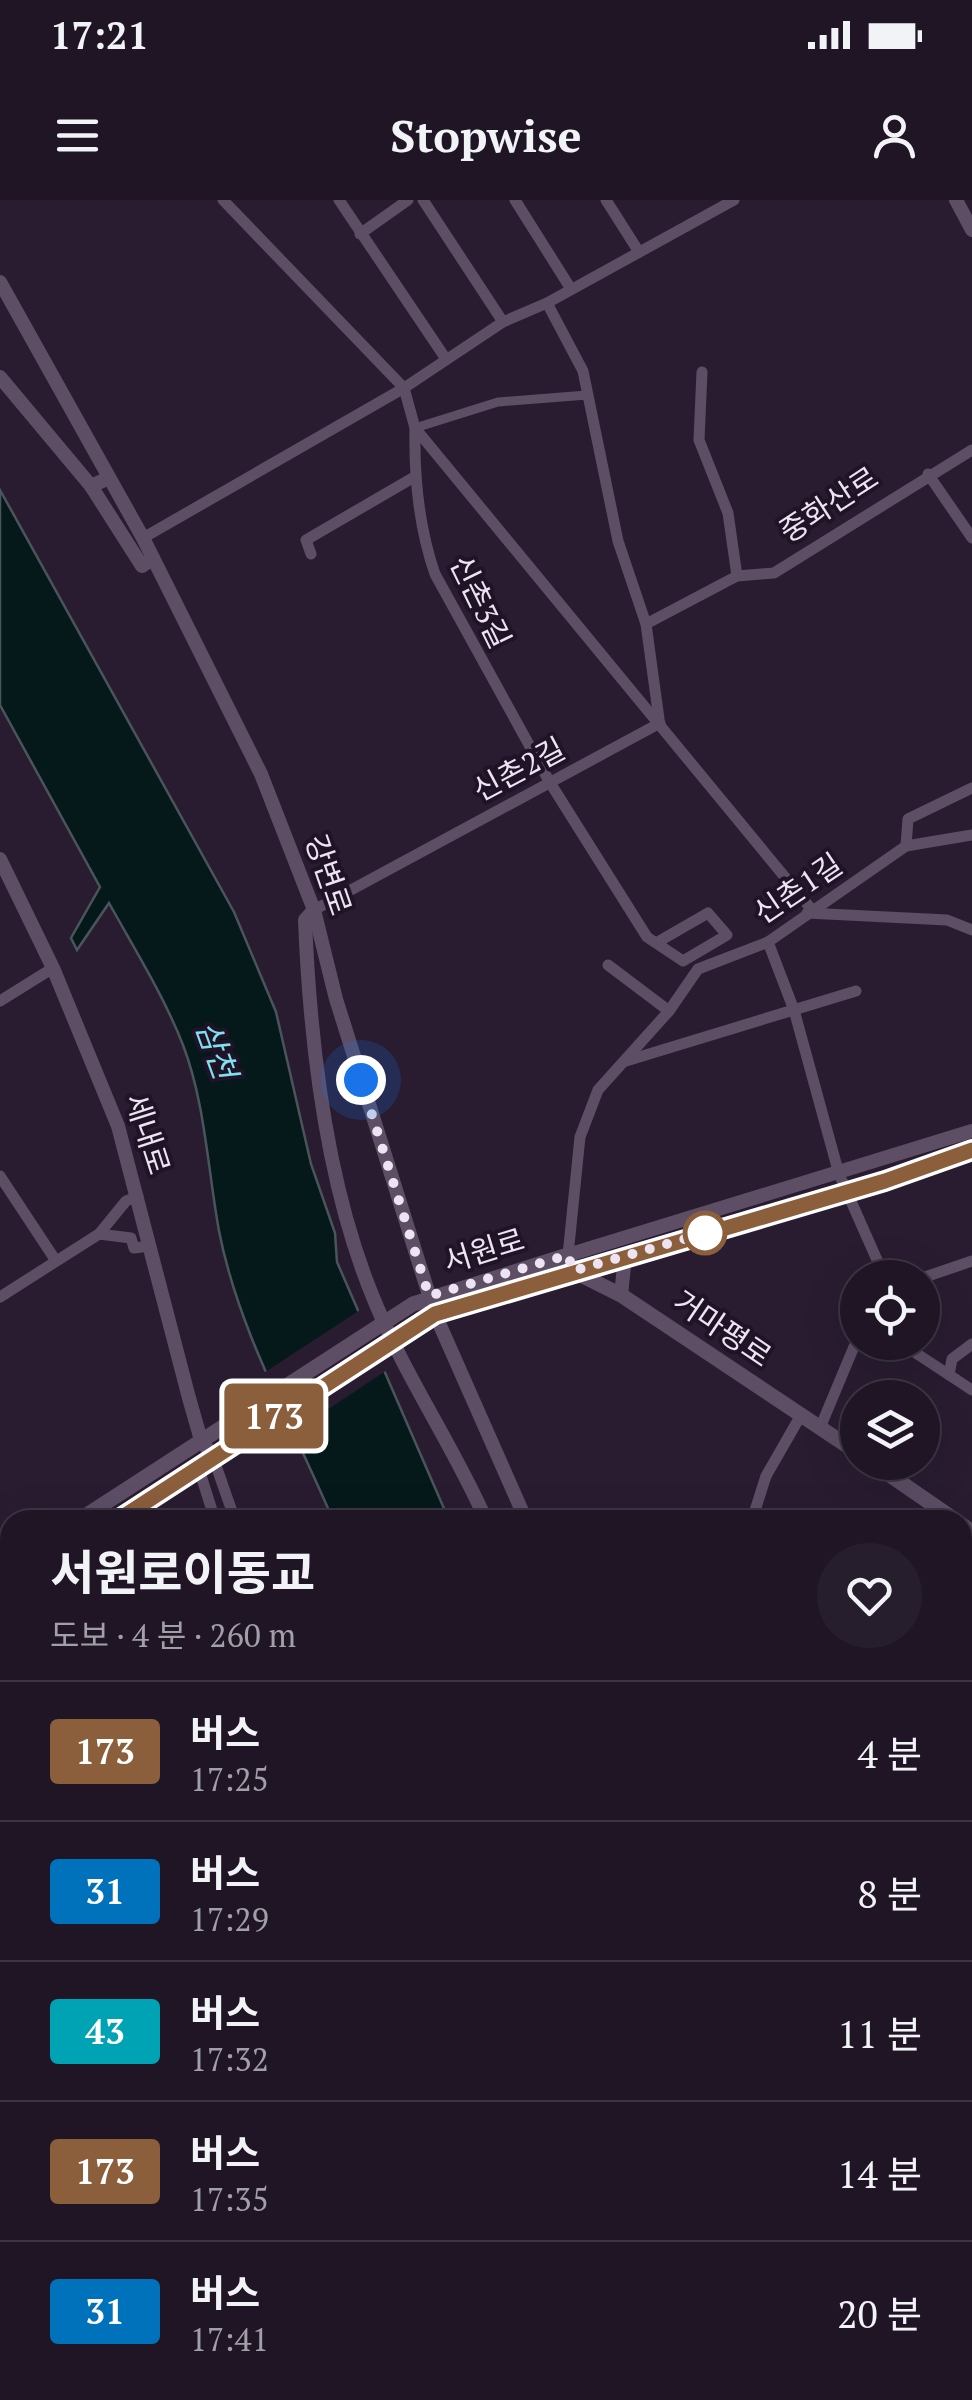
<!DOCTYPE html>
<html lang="ko">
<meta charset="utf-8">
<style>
body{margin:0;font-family:"PT Serif","Noto Sans KR",serif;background:#271e2d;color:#f1f3f6;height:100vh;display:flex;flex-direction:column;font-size:38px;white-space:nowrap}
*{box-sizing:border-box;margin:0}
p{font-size:32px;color:#a19fa7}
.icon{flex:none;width:55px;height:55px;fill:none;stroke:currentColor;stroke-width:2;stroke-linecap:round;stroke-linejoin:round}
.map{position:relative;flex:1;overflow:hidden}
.side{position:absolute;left:0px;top:1310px;width:972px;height:890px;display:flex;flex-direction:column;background:#1f1525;border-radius:30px 30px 0 0;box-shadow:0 10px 40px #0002,0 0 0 2px #3c3442}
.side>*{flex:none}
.badge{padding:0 20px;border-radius:8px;font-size:35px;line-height:65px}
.fabs{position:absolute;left:840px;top:1060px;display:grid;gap:20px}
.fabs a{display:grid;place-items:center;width:100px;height:100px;border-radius:50%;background:#1f1525;box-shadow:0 10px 40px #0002,0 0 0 2px #3c3442;font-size:50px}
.you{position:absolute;width:50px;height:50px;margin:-25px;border:8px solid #fff;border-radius:50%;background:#1a73e8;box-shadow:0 0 0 15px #1a73e833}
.map>.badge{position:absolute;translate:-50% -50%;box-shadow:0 0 0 5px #fff}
.round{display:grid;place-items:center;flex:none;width:105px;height:105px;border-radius:52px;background:#271e2d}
.head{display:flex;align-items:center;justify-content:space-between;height:170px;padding:0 50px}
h1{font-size:48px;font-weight:700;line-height:75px}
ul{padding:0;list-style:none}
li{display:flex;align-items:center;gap:30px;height:140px;padding:0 50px;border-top:2px solid #3c3442}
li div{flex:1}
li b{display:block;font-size:38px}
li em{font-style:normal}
li .badge{min-width:110px;font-weight:700;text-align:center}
.status{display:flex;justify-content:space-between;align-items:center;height:70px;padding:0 50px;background:#1f1525;direction:ltr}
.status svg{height:28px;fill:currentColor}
header{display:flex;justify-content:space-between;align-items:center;height:130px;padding:0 50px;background:#1f1525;font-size:45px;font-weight:700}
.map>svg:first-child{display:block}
.green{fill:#2d4730}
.water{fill:#05181a;stroke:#4a555b;stroke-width:2.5}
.pier{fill:#291c31}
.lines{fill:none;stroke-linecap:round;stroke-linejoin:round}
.pedestrian{stroke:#5d4e66;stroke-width:9}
.minor{stroke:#5d4e66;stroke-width:11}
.tertiary{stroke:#5d4e66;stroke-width:14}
.secondary{stroke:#5d4e66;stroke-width:15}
.line-casing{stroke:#fff;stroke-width:22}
.line{stroke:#8b5e3c;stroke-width:15}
.walk{stroke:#ece4f2;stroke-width:10;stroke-dasharray:0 18}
.stop-dot{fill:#fff;stroke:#8b5e3c;stroke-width:5}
.labels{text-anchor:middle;stroke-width:8;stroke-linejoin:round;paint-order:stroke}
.street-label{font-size:30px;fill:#ece4f2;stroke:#201327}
.water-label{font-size:32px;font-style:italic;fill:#7ee1ed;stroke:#201327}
</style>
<div class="status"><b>17:21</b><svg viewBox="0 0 49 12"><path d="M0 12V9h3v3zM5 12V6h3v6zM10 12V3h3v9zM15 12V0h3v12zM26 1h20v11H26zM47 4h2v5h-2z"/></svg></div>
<header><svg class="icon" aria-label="menu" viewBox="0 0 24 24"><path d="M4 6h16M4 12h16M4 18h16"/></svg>Stopwise<svg class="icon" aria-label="person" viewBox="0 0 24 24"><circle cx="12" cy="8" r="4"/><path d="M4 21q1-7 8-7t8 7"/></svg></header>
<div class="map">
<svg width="972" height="2200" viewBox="0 0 972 2200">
<rect width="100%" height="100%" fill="#291c31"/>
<path class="green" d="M 962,1698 L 972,1718 L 972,1789 L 963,1794 Z"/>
<g class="water">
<path d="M 0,290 L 234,712 L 276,812 L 311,964 L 335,1033 L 337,1062 L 449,1320 L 333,1320 C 293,1225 239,1133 219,1031 C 208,971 205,902 183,845 C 164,796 134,748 109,703 L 77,750 L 71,738 L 100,687 L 0,505 Z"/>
<path d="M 637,2190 L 739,2190 L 740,2200 L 637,2200 Z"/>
</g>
<path class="pier" d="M 363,1108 L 390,1168 L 291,1234 L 259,1176 Z"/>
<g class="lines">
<path class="pedestrian" d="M 415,228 L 498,202 L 587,195"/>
<g class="minor">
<path d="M 223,0 L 404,188 L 415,228 L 812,710"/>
<path d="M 339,0 L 446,159"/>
<path d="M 423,0 L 503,122"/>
<path d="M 515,0 L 571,89"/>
<path d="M 606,0 L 639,52"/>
<path d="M 360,34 L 408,0"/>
<path d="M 547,103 L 583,171 L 618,341 L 646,424 L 659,519"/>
<path d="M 702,172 L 699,240 L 728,313 L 737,376 L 774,373 L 972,250"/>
<path d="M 415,228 C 414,277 419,328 435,374 L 549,581 L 647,737 L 683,761 L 727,735 L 708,713 L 656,743"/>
<path d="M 928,274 L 972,338"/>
<path d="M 143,338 L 404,188 L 503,122 L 547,103 L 734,0"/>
<path d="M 311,354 L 306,340 L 416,276"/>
<path d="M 646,424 L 737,376"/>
<path d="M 906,646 L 908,619 L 972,588"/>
<path d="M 314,710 L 660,523"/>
<path d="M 807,713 L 947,720 L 972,730"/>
<path d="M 768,742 L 794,810 L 839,974 L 885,1078"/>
<path d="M 608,765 L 669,811"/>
<path d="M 0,801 L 53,768"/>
<path d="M 626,861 L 856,791"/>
<path d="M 0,976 L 56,1061"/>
<path d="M 99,1034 L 131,1038 L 134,1048 L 150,1046"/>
<path d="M 568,1055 L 580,937 L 598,890 L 669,811 L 698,769 L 768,742 L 906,646 L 972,635"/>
<path d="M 922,1078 L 972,1061"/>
<path d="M 0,1097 L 99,1034 L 126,1001 L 138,996"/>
<path d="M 899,1142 L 972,1190"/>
<path d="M 949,1175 L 952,1159 L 972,1144"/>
<path d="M 820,1228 L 858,1137"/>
<path d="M 213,1257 L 235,1320"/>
<path d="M 198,1266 L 215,1320"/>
<path d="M 752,1320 L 766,1276 L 801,1215"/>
<path d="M 0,1477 L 10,1470"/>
<path d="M 0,1520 L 10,1527"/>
<path d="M 0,1549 L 10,1541"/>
<path d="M 962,1587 L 972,1581"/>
<path d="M 962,1663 L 972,1685"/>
<path d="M 962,1815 L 972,1808"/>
<path d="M 0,1852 L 10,1852"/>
<path d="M 962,1971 L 972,1976"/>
<path d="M 962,2091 L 972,2090"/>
<path d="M 566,2190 L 566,2200"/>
<path d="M 547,2200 L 547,2190"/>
</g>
<g class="tertiary">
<path d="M 956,0 L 972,30"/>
<path d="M 0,82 L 143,338 L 261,574 L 314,710 L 336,799 L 435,1114 L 526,1320"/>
<path d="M 0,177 L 91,286 L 109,278"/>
<path d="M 91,286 L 142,366 L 153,358"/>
<path d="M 0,659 L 53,768 L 118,926 L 189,1198 L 201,1240 L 213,1257"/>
<path d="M 314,710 L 305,720 C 310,845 326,986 375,1102 C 406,1178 453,1245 486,1320"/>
<path d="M 568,1055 L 972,931"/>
<path d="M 573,1071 L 885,981 L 972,950"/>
<path d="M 621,1095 L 625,1057"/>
<path d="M 811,2190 L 811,2200"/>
</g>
<g class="secondary">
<path d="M 871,1262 L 955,1320"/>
<path d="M 79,1320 L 413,1104 L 568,1055 L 573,1071 L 621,1095 L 858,1253"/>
<path d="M 118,1320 L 420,1123 L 573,1071"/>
<path d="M 962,1325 L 972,1332"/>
<path d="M 0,1371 L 10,1365"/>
<path d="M 0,1400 L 10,1393"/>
</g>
</g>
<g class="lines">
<g class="line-casing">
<path id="line" d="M 118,1320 L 435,1114 L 885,981 L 972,950"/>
</g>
<use href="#line" class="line"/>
<path class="walk" d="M 361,880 L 429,1096 L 568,1055 L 573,1071 L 705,1033"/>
</g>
<circle class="stop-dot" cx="705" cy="1033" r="20"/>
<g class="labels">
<g class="street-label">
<text transform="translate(829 305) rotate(-33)" y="10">중화산로</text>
<text transform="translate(480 402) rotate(64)" y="10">신촌3길</text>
<text transform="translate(519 570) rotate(-28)" y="10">신촌2길</text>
<text transform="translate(328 675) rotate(71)" y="10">강변로</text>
<text transform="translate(798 689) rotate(-34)" y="10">신촌1길</text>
<text transform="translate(147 934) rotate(72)" y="10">세내로</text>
<text transform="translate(484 1051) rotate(-17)" y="10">서원로</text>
<text transform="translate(722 1129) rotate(34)" y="10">거마평로</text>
</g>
<g class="water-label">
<text transform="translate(216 850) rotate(70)" y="11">삼천</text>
</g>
</g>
</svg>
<div class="fabs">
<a><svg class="icon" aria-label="locate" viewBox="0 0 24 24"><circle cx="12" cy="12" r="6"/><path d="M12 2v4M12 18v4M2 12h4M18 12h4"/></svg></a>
<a><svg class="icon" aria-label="layers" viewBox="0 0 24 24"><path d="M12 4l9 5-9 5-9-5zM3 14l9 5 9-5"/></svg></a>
</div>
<div class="you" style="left:361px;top:880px"></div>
<b class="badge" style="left:274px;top:1216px;background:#8b5e3c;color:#fff">173</b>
<section class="side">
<div class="head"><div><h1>서원로이동교</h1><p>도보 · 4 분 · 260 m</p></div><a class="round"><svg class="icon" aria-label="heart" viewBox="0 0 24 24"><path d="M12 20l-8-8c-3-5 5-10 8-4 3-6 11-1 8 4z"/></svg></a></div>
<ul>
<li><span class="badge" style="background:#8b5e3c;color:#fff">173</span><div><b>버스</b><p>17:25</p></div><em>4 분</em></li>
<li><span class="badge" style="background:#0072bc;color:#fff">31</span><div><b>버스</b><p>17:29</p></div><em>8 분</em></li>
<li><span class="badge" style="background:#00a3b4;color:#fff">43</span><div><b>버스</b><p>17:32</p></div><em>11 분</em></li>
<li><span class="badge" style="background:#8b5e3c;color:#fff">173</span><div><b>버스</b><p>17:35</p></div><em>14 분</em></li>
<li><span class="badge" style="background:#0072bc;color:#fff">31</span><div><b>버스</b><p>17:41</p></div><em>20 분</em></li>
</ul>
</section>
</div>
